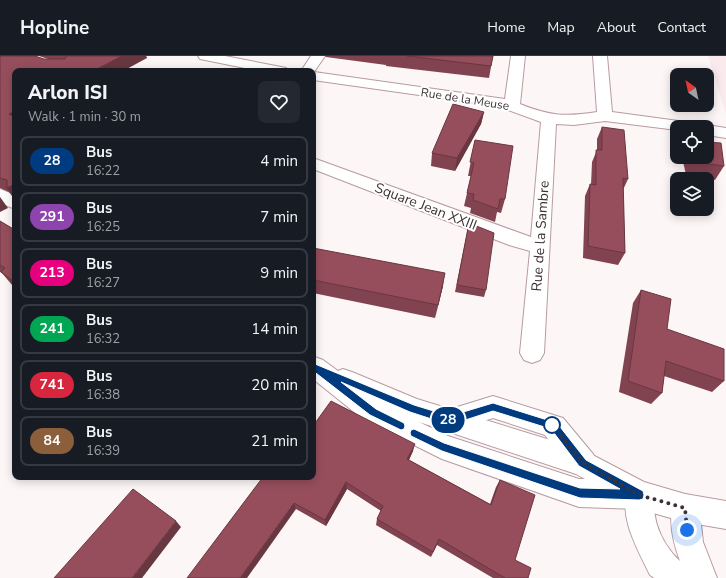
<!DOCTYPE html>
<meta charset="utf-8">
<style>
body{margin:0;font-family:"Nunito Sans",sans-serif;background:#242831;color:#f1f3f6;height:100vh;display:flex;flex-direction:column;font-size:15px;white-space:nowrap}
*{box-sizing:border-box;margin:0}
p{font-size:13px;color:#9ea1a6}
.icon{flex:none;width:22px;height:22px;fill:none;stroke:currentColor;stroke-width:2;stroke-linecap:round;stroke-linejoin:round}
.map{position:relative;flex:1;overflow:hidden}
.drawer{position:absolute;left:12px;top:12px;width:304px;height:412px;display:flex;flex-direction:column;background:#171b24;border-radius:8px;box-shadow:0 2px 10px #0003}
.drawer>*{flex:none}
.badge{padding:0 8px;border-radius:13px;font-size:14px;line-height:26px}
.needle{width:26px;rotate:327deg}
.controls{position:absolute;left:670px;top:12px;display:grid;gap:8px}
.controls a{display:grid;place-items:center;width:44px;height:44px;border-radius:8px;background:#171b24;box-shadow:0 2px 10px #0003;font-size:20px}
.you{position:absolute;width:20px;height:20px;margin:-10px;border:3px solid #fff;border-radius:50%;background:#1a73e8;box-shadow:0 0 0 6px #1a73e833}
.map>.badge{position:absolute;translate:-50% -50%;box-shadow:0 0 0 2px #fff}
.round{display:grid;place-items:center;flex:none;width:42px;height:42px;border-radius:8px;background:#242831}
.overview{display:flex;align-items:center;justify-content:space-between;height:68px;padding:0 16px}
h1{font-size:19px;font-weight:800;line-height:30px}
ul{padding:0;list-style:none}
li{display:flex;align-items:center;gap:12px;height:50px;margin:0 8px 6px;padding:0 8px;border:2px solid #363941;border-radius:8px}
li div{flex:1}
li b{display:block;font-size:15px}
li em{font-style:normal}
li .badge{min-width:44px;font-weight:700;text-align:center}
header{display:flex;align-items:center;gap:24px;box-sizing:border-box;height:56px;padding:0 20px;background:#171b24;border-bottom:1px solid #363941}
header strong{font-size:19px}
nav{display:flex;gap:22px;margin-inline-start:auto;font-size:14px}
.map>svg:first-child{display:block}
.built{fill:#fbeaed}
.lines{fill:none;stroke-linecap:round;stroke-linejoin:round}
.minor-casing{stroke:#b89b9f;stroke-width:2}
.major-casing{stroke:#b89b9f;stroke-width:2}
.minor{fill:#fff;fill-rule:evenodd}
.major{fill:#fff;fill-rule:evenodd}
.wall{fill:#81434f}
.shaded-wall{fill:#693740}
.building{fill:#964e5c;stroke:#693740}
.line{fill:#003b80;stroke:#fff}
.walk{stroke:#3d3133;stroke-width:4;stroke-dasharray:0 7.2}
.stop-dot{fill:#fff;stroke:#003b80;stroke-width:2}
.labels{text-anchor:middle;stroke-width:4;stroke-linejoin:round;paint-order:stroke}
.far-street-label{font-size:12px;fill:#3d3133;stroke:#fff}
.street-label{font-size:14px;fill:#3d3133;stroke:#fff}
</style>
<header>
<strong>Hopline</strong>
<nav><a>Home</a><a>Map</a><a>About</a><a>Contact</a></nav>
</header>
<div class="map">
<svg width="726" height="522" viewBox="0 0 726 522">
<rect width="100%" height="100%" fill="#fcf6f7"/>
<path class="built" d="M 708,0 L 726,0 L 726,58 Z"/>
<g class="lines">
<g class="minor-casing">
<g id="minor">
<path d="M 198,0 L 225,0 L 281,11 L 286,12 L 288,15 L 260,15 L 200,3 Z"/>
<path d="M 311,0 L 325,0 L 314,16 L 505,43 L 511,0 L 525,0 L 520,48 C 550,60 565,61 597,56 L 593,0 L 607,0 L 612,56 L 686,66 L 692,68 L 694,71 L 677,71 L 677,74 L 605,65 L 574,69 L 556,68 L 544,297 L 540,304 L 532,307 L 524,304 L 520,297 L 530,195 L 509,189 L 313,113 L 313,102 L 531,181 L 541,66 L 497,50 L 313,24 L 313,15 L 301,15 Z"/>
<path d="M 707,69 L 726,72 L 726,82 L 707,79 L 707,71 L 701,71 Z"/>
<path d="M 493,340 L 563,362 L 593,398 L 596,407 L 593,416 L 583,420 L 573,416 L 545,379 L 493,362 L 450,376 L 441,372 L 437,364 L 441,356 Z"/>
<path d="M 639,425 L 649,429 C 654,442 653,455 657,469 C 661,482 670,496 680,505 C 673,486 667,462 675,442 L 685,438 L 695,442 L 699,452 L 703,486 L 717,522 L 654,522 L 650,519 C 637,492 617,459 629,429 Z"/>
</g>
</g>
<g class="major-casing">
<g id="major">
<path d="M 0,133 L 15,139 L 15,153 L 0,147 Z"/>
<path d="M 315,301 L 323,304 L 338,315 L 343,313 L 352,316 L 417,343 L 583,394 L 644,426 L 685,438 L 726,445 L 726,473 L 685,466 L 639,453 L 579,451 L 442,403 L 364,364 L 313,323 L 313,302 ZM 419,366 L 576,418 L 585,423 L 579,423 L 448,380 Z"/>
</g>
</g>
<use href="#minor" class="minor"/>
<use href="#major" class="major"/>
</g>
<g class="wall">
<path d="M 0,0 L 44,3 L 48,3 L 39,0 L 146,0 L 147,2 L 15,15 L 15,144 L 9,136 L 0,132 Z"/>
<path d="M 325,0 L 493,0 L 489,22 L 386,10 L 386,9 L 326,1 Z"/>
<path d="M 484,56 L 481,68 L 455,115 L 431,110 L 432,97 Z"/>
<path d="M 602,71 L 628,123 L 623,134 L 625,197 L 618,209 L 583,202 L 585,140 L 590,128 L 591,129 L 592,106 L 597,94 L 597,83 Z"/>
<path d="M 475,84 L 505,143 L 501,157 L 497,156 L 495,166 L 470,157 L 471,152 L 464,150 L 471,120 L 468,120 Z"/>
<path d="M 682,101 L 707,101 L 724,110 L 715,124 L 686,119 Z"/>
<path d="M 0,165 L 15,174 L 15,232 L 12,229 L 2,217 L 0,216 Z"/>
<path d="M 469,167 L 486,234 L 484,241 L 455,236 Z"/>
<path d="M 313,192 L 443,230 L 435,262 L 313,237 Z"/>
<path d="M 641,234 L 667,273 L 724,325 L 712,336 L 664,320 L 662,337 L 651,348 L 619,336 L 633,247 Z"/>
<path d="M 413,395 L 409,404 L 490,448 L 496,431 L 500,424 L 515,504 L 528,522 L 493,522 L 437,489 L 431,501 L 376,469 L 377,463 L 381,455 L 347,433 L 326,470 L 296,453 L 263,421 Z"/>
</g>
<g class="shaded-wall">
<path d="M 122,0 L 146,0 L 147,2 L 123,15 L 93,15 Z"/>
<path d="M 15,55 L 15,67 L 9,58 Z"/>
<path d="M 484,56 L 481,68 L 455,115 L 457,102 Z"/>
<path d="M 15,128 L 15,144 L 7,132 Z"/>
<path d="M 0,141 L 8,152 L 0,156 Z"/>
<path d="M 445,217 L 443,230 L 435,262 L 438,249 Z"/>
<path d="M 415,388 L 413,395 L 406,410 L 407,403 Z"/>
<path d="M 346,426 L 347,433 L 326,470 L 325,464 Z"/>
<path d="M 294,447 L 296,453 L 247,522 L 240,522 Z"/>
<path d="M 176,465 L 181,471 L 142,522 L 132,522 Z"/>
</g>
<g class="building">
<path d="M 0,0 L 35,0 L 44,3 L 65,3 L 66,1 L 66,0 L 122,0 L 93,15 L 15,15 L 15,55 L 9,58 L 15,61 L 15,128 L 7,132 L 7,124 L 0,122 Z"/>
<path d="M 407,0 L 493,0 L 491,10 Z"/>
<path d="M 453,48 L 484,56 L 457,102 L 432,97 Z"/>
<path d="M 602,71 L 624,74 L 628,123 L 623,122 L 625,197 L 588,190 L 590,128 L 596,129 L 596,94 L 602,94 Z"/>
<path d="M 475,84 L 513,90 L 505,143 L 500,143 L 498,153 L 473,144 L 474,138 L 467,137 L 474,107 L 470,106 Z"/>
<path d="M 707,86 L 721,87 L 724,110 L 694,106 L 693,101 L 707,101 Z"/>
<path d="M 0,165 L 15,174 L 15,227 L 1,216 L 5,212 L 0,209 Z"/>
<path d="M 469,167 L 494,177 L 486,234 L 457,229 Z"/>
<path d="M 313,192 L 445,217 L 438,249 L 313,224 Z"/>
<path d="M 641,234 L 671,243 L 667,273 L 724,293 L 724,325 L 666,305 L 662,337 L 628,325 Z"/>
<path d="M 331,345 L 415,388 L 407,403 L 491,449 L 500,424 L 535,439 L 515,504 L 531,512 L 528,522 L 505,522 L 439,483 L 433,496 L 377,463 L 383,450 L 346,426 L 325,464 L 294,447 L 240,522 L 187,522 L 263,421 L 313,421 L 313,370 Z"/>
<path d="M 133,433 L 176,465 L 132,522 L 54,522 Z"/>
</g>
<path class="line" d="M 315,308 L 414,349 L 450,360 L 493,347 L 557,367 L 586,404 L 643,435 L 644,439 L 643,443 L 639,444 L 580,442 L 442,395 L 411,380 L 410,377 L 411,374 L 414,373 L 444,387 L 580,432 L 620,433 L 579,410 L 551,373 L 493,355 L 450,369 L 410,356 L 341,326 L 376,353 L 404,367 L 405,370 L 404,373 L 401,374 L 370,359 L 312,314 L 311,311 L 312,309 Z"/>
<g class="lines">
<path class="walk" d="M 552,369 L 583,407 L 639,439 L 685,452 L 687,474"/>
</g>
<circle class="stop-dot" cx="552" cy="369" r="8"/>
<g class="labels">
<g class="far-street-label">
<text transform="translate(465 43) rotate(9)" y="4">Rue de la Meuse</text>
</g>
<g class="street-label">
<text transform="translate(426 150) rotate(21)" y="5">Square Jean XXIII</text>
<text transform="translate(540 180) rotate(-86)" y="5">Rue de la Sambre</text>
</g>
</g>
</svg>
<div class="controls">
<a><svg class="needle" viewBox="-14 -14 28 28"><path d="M0-13l5 13h-10z" fill="#e53935"/><path d="M0 13l5-13h-10z" fill="#9ea1a6"/></svg></a>
<a><svg class="icon" aria-label="locate" viewBox="0 0 24 24"><circle cx="12" cy="12" r="6"/><path d="M12 2v4M12 18v4M2 12h4M18 12h4"/></svg></a>
<a><svg class="icon" aria-label="layers" viewBox="0 0 24 24"><path d="M12 4l9 5-9 5-9-5zM3 14l9 5 9-5"/></svg></a>
</div>
<div class="you" style="left:687px;top:474px"></div>
<b class="badge" style="left:448px;top:364px;background:#003b80;color:#fff">28</b>
<section class="drawer">
<div class="overview"><div><h1>Arlon ISI</h1><p>Walk · 1 min · 30 m</p></div><a class="round"><svg class="icon" aria-label="heart" viewBox="0 0 24 24"><path d="M12 20l-8-8c-3-5 5-10 8-4 3-6 11-1 8 4z"/></svg></a></div>
<ul>
<li><span class="badge" style="background:#003b80;color:#fff">28</span><div><b>Bus</b><p>16:22</p></div><em>4 min</em></li>
<li><span class="badge" style="background:#8e44ad;color:#fff">291</span><div><b>Bus</b><p>16:25</p></div><em>7 min</em></li>
<li><span class="badge" style="background:#e6007e;color:#fff">213</span><div><b>Bus</b><p>16:27</p></div><em>9 min</em></li>
<li><span class="badge" style="background:#00a651;color:#fff">241</span><div><b>Bus</b><p>16:32</p></div><em>14 min</em></li>
<li><span class="badge" style="background:#d7263d;color:#fff">741</span><div><b>Bus</b><p>16:38</p></div><em>20 min</em></li>
<li><span class="badge" style="background:#8b5e3c;color:#fff">84</span><div><b>Bus</b><p>16:39</p></div><em>21 min</em></li>
</ul>
</section>
</div>
